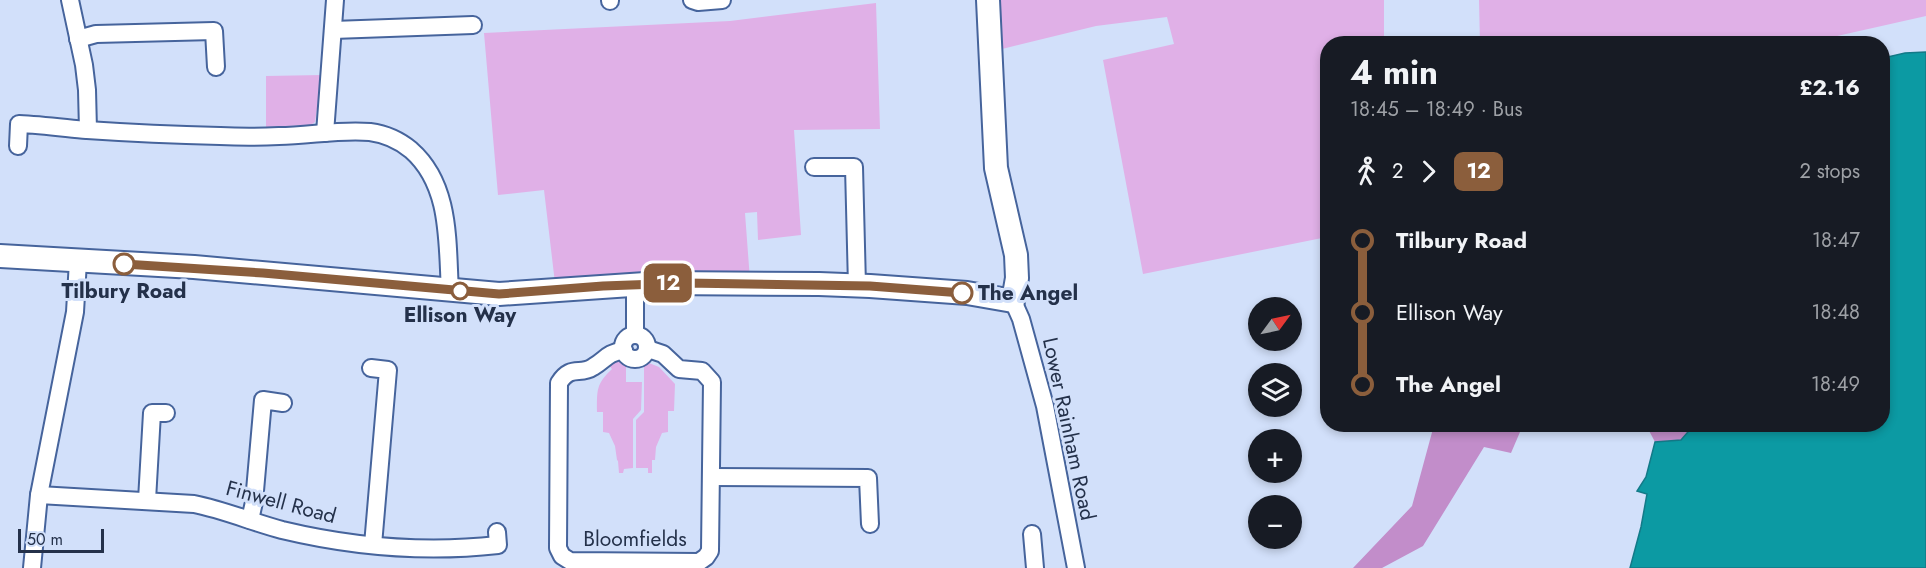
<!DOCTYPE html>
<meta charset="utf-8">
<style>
body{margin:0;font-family:Jost,sans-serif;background:#242831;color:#f1f3f6;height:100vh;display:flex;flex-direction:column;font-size:22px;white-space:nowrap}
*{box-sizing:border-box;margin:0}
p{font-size:20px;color:#9ea1a6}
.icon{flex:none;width:33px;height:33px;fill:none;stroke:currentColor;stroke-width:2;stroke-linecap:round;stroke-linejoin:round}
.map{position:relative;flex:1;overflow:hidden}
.drawer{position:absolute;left:1320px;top:36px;width:570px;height:396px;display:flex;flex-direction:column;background:#171b24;border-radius:24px;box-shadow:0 3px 9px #0003}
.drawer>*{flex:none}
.badge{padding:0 12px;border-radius:9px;font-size:21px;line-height:39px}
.needle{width:39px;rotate:57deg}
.fabs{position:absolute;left:1248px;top:297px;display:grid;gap:12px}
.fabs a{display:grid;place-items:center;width:54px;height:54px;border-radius:50%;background:#171b24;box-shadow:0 3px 9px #0003;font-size:30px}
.scale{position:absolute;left:18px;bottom:15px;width:86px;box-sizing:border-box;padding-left:6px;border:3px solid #24314a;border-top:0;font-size:16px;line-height:21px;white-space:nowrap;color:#24314a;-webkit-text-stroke:4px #d2e0fa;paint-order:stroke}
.map>.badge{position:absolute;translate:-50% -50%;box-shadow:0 0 0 3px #fff}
.legs{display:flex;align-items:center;gap:9px;height:66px;padding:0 30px;font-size:20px}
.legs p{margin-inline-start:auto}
.head{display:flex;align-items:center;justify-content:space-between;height:102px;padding:0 30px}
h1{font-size:33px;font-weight:700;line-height:45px}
ul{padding:0 30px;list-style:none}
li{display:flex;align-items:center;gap:21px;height:72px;font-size:22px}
li i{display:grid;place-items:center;width:9px;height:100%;margin:0 8px;background:currentColor}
li i::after{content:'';width:15px;height:15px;margin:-8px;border:4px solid;border-radius:50%;background:#171b24}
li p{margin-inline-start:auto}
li:first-child i{background:linear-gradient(#0000 50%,currentColor 0)}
li:last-child i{background:linear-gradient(currentColor 50%,#0000 0)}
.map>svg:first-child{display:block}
.green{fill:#e0b0e7}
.forest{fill:#c28dca}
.water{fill:#0c9aa3;stroke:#137a88;stroke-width:1.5}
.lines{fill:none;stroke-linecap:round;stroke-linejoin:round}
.minor-casing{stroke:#46649c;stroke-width:20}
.major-casing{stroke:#46649c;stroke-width:26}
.minor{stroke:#fff;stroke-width:16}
.major{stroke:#fff;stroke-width:22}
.line-1-casing{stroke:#fff;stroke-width:14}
.line-1{stroke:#8b5e3c;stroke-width:9}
.stop-1-dot{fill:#fff;stroke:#8b5e3c;stroke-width:3}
.labels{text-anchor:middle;stroke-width:6;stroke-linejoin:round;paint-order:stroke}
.stop-label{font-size:21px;font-weight:bold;fill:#24314a;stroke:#d2e0fa}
.street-label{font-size:21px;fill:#24314a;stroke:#d2e0fa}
</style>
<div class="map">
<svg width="1926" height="568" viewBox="0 0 1926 568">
<rect width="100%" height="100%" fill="#d2e0fa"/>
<g class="green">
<path d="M 998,0 L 1384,0 L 1384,43 L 1328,44 L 1327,237 L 1143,274 L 1103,60 L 1174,44 L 1167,17 L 1096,26 L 998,50 Z"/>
<path d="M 1479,0 L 1926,0 L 1926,16 L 1806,43 L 1480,44 Z"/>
<path d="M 876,3 L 880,129 L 794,130 L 801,235 L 758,240 L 757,212 L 745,213 L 750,280 L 555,283 L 544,190 L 498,195 L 484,33 L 730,21 Z"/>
<path d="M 322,75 L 315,122 L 311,125 L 266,127 L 266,76 Z"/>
<path d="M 614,360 L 619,360 L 626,366 L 626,382 L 642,382 L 641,410 L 633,419 L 633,468 L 624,469 L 623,473 L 619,473 L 618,461 L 617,460 L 615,446 L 609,433 L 603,432 L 603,412 L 597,412 C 597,390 596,384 612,369 L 608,364 Z"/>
<path d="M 649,363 L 659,367 L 675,384 L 674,411 L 668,411 L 668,432 L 662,433 L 656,447 L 655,460 L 652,460 L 652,473 L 648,473 L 648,468 L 636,468 L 636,420 L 644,412 L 644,366 Z"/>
</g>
<g class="forest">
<path d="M 1434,425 L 1523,425 L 1511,453 L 1484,447 L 1423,546 L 1382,568 L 1353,568 L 1412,506 Z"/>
<path d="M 1646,425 L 1694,425 L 1681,440 L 1655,442 Z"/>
</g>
<path class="water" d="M 1926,52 L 1926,568 L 1630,568 L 1641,527 L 1647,494 L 1637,491 L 1646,477 L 1655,442 L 1681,440 L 1694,425 L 1882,424 L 1883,58 L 1905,53 Z"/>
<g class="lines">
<g class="minor-casing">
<g id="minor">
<path d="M 70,0 L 84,65 L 87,90 L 88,130"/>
<path d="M 610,0 L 610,1"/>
<path d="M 692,0 L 698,2 L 722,0"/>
<path d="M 333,30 L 473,25"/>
<path d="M 78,39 L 96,34 L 214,31 L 216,67"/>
<path d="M 325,133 L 335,0"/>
<path d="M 18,146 L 19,124 C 42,125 65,128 87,130 C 131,133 176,135 220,136 C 239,137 259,137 279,136 C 309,136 339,129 370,132 C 385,134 399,140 411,150 C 451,185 447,242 450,291"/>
<path d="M 814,167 L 854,167 L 857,286"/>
<path d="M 635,285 L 635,335"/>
<path d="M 1013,301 L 1021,319 L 1045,406 L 1076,568"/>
<circle cx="635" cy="347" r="12"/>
<path d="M 624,350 C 605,354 607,359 593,367 C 580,376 571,364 559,383 L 558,548 L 562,556 L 570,561 L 699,562 L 706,557 L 710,551 L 712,382 L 702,371 L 679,369 L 663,354 L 648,349"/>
<path d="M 371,368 L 388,370 L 373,545"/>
<path d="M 711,477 L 868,478 L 870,524"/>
<path d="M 39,495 L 194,504 C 224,510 252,522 282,530 C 353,547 426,553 498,545 L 497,532"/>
<path d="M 147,500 L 152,413 L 166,413"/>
<path d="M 250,520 L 254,502 L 263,400 L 283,403"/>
<path d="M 1032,534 L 1035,568"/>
<path d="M 32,568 L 39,495 L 75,312 L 78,261"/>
</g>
</g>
<g class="major-casing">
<path id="major" d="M 0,256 L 194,267 L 499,294 L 660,283 L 819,284 L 870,286 L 967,293 L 1013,301 L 1017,278 L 1016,255 L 996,168 L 988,0"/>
</g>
<use href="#minor" class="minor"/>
<use href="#major" class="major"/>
</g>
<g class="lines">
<g class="line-1-casing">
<path id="line-1" d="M 124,264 L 263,273 L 499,294 L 603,286 L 686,283 L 870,286 L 962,293"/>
</g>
<use href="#line-1" class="line-1"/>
</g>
<g class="stop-1-dot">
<circle cx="124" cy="264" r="10"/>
<circle cx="460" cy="291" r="8"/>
<circle cx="962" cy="293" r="10"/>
</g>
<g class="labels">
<g class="stop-label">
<text x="124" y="298">Tilbury Road</text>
<text x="978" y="300" text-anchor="start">The Angel</text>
<text x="460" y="322">Ellison Way</text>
</g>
<g class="street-label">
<text transform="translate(1069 429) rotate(78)" y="7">Lower Rainham Road</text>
<text transform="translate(281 502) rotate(15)" y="7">Finwell Road</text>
<text x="635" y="546">Bloomfields</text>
</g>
</g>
</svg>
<div class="fabs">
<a><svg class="needle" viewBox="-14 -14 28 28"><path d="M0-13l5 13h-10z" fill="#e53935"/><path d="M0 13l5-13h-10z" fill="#9ea1a6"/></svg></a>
<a><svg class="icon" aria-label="layers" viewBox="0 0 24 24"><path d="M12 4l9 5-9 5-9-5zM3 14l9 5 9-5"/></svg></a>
<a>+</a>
<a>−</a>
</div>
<div class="scale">50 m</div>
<b class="badge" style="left:668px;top:283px;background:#8b5e3c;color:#fff">12</b>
<section class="drawer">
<div class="head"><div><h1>4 min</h1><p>18:45 – 18:49 · Bus</p></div><b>£2.16</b></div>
<div class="legs"><svg class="icon" aria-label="walk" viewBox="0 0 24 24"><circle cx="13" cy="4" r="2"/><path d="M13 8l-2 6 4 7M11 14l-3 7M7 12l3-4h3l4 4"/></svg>2<svg class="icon" aria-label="forward" viewBox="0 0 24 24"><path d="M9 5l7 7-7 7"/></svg><b class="badge" style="background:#8b5e3c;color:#fff">12</b><p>2 stops</p></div>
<ul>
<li><i style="color:#8b5e3c"></i><b>Tilbury Road</b><p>18:47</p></li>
<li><i style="color:#8b5e3c"></i><span>Ellison Way</span><p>18:48</p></li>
<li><i style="color:#8b5e3c"></i><b>The Angel</b><p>18:49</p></li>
</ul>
</section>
</div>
